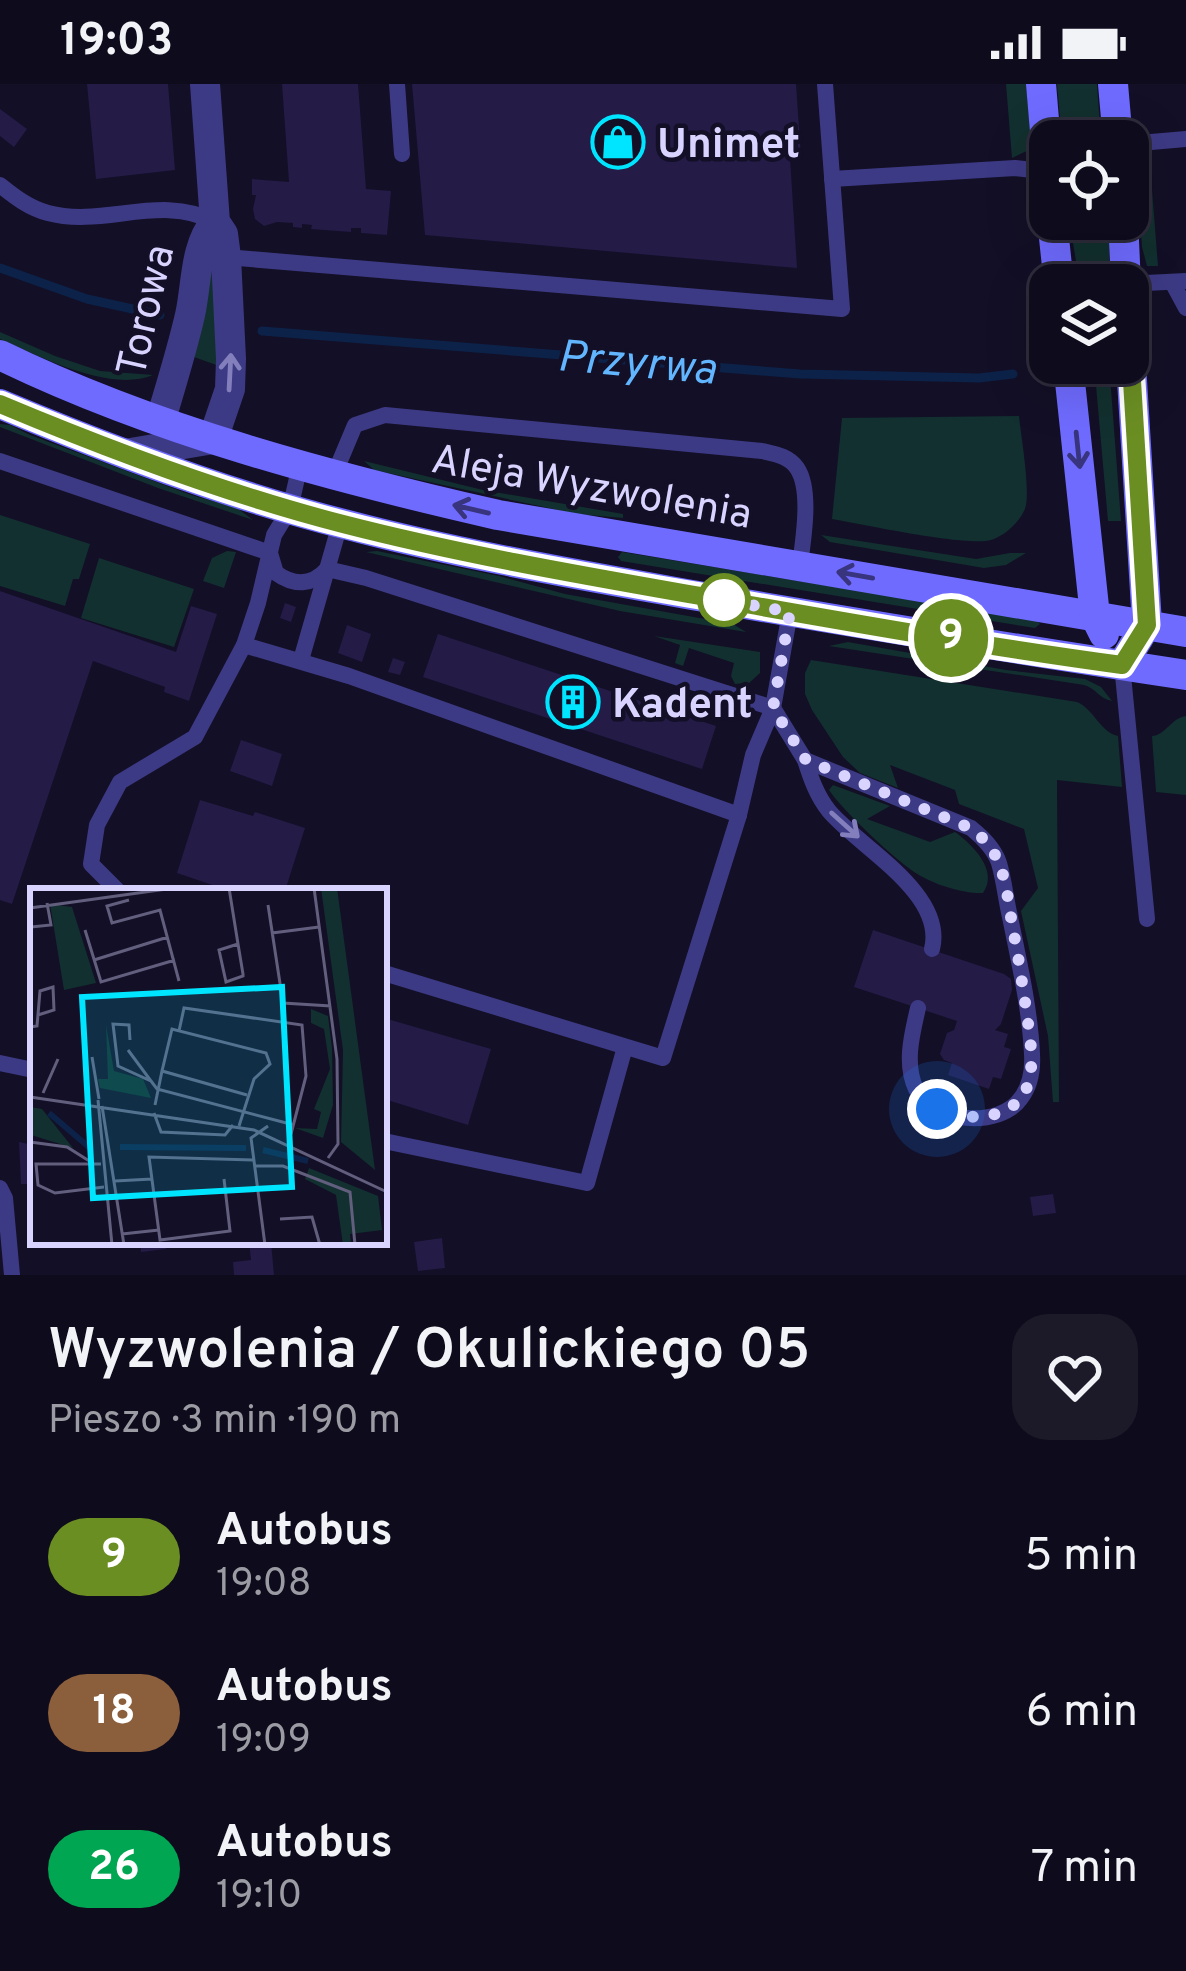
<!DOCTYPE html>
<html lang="pl">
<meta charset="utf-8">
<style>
body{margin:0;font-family:Overpass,sans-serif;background:#1c1929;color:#f1f3f6;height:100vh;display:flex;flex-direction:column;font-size:45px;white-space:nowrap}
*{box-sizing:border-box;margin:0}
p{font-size:39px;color:#9b9ba3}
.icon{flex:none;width:66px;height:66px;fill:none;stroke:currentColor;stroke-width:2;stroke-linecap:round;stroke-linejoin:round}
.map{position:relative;height:1191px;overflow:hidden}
.drawer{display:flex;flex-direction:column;background:#0e0b1c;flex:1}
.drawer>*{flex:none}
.badge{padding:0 24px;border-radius:39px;font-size:42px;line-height:78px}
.buttons{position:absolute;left:1029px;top:36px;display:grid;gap:24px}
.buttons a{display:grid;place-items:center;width:120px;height:120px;border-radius:24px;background:#0e0b1c;box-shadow:0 12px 48px #0002,0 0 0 3px #2e2b3b;font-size:60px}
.you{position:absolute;width:60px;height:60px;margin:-30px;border:9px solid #fff;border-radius:50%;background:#1a73e8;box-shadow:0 0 0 18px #1a73e833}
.map>.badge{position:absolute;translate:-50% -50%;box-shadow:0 0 0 6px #fff}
.round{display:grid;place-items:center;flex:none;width:126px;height:126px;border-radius:36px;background:#1c1929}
.summary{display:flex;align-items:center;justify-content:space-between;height:204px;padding:0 48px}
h1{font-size:57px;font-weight:600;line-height:90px}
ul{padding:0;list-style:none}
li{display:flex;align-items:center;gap:36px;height:156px;padding:0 48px}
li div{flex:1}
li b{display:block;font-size:45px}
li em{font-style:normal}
li .badge{min-width:132px;font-weight:700;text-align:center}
.status{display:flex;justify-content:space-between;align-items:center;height:84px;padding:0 60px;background:#0e0b1c;direction:ltr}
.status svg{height:33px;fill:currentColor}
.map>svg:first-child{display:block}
.green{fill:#12302f}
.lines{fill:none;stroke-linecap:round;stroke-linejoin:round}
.stream{stroke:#0c2248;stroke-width:9}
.building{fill:#241b47}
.lane{stroke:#3d3a85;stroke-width:16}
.street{stroke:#3d3a85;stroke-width:30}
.secondary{stroke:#6f6bff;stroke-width:30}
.oneway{stroke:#837fbc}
.oneway2{stroke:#38347d}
.line-casing{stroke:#fff;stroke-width:27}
.line{stroke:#6b8e23;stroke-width:18}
.walk{stroke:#d9d4ff;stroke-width:12;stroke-dasharray:0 21.6}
.stop-dot{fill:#fff;stroke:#6b8e23;stroke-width:6}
.labels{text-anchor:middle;stroke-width:9;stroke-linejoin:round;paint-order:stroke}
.poi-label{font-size:42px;font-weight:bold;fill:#d9d4ff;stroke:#130f26;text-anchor:start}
.street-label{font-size:42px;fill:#d9d4ff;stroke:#130f26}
.water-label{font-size:45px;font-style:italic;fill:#62b6ff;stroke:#130f26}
.inset-river{fill:none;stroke:#0c2248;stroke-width:6}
.inset-road{fill:none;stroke:#625e7d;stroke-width:3}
.view{fill:#00e5ff;fill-opacity:0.15;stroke:#00e5ff;stroke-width:6}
.inset-edge{fill:none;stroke:#d9d4ff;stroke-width:6}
</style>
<div class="status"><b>19:03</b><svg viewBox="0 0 49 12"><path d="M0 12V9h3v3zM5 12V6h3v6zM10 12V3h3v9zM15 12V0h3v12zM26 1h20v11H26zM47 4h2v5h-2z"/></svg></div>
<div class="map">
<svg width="1186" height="1191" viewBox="0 0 1186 1191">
<rect width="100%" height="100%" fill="#130f26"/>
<g class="green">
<path d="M 1006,0 L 1026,0 L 1031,57 L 1029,66 L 1012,74 Z"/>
<path d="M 1057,0 L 1097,0 L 1101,57 L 1062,57 Z"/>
<path d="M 1150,80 L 1158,182 L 1147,182 L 1142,163 L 1137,97 L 1140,88 Z"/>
<path d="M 1069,135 L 1082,138 L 1109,135 L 1109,201 L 1080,201 Z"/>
<path d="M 210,158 L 222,283 L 194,273 Z"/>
<path d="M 0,248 L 55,272 L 100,287 L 153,291 C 110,309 41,273 0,255 Z"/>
<path d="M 1094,279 L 1109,279 L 1121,437 L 1108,437 Z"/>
<path d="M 1019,332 C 1021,352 1031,409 1025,425 C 1019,439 1004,452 991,456 C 967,463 862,440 832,435 L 842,334 Z"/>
<path d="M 0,340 L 10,341 L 30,351 L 191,411 L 237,424 L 253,436 L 158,404 L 0,343 Z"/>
<path d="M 364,377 L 483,406 L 623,430 L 623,434 L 576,430 L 374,386 Z"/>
<path d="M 0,431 L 90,460 L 79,495 L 73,495 L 65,522 L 0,502 Z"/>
<path d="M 821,451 L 976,475 L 1010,469 L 1026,469 L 1006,481 L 984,484 L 830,458 Z"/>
<path d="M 227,467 L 236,468 L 224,504 L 203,497 L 212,474 Z"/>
<path d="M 377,467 L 499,492 L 565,510 L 733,540 L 746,548 L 620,527 L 366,468 Z"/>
<path d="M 622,468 L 1036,536 L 1040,540 L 1035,544 L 621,477 L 618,473 Z"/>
<path d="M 99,474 L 194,505 L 174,563 L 81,534 Z"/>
<path d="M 654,552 L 760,568 L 760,589 L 749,599 L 735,600 L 731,592 L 734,579 L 689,564 L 683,582 L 675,579 L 680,561 Z"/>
<path d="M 848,558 L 1006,586 L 1085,595 L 1101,603 L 1112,617 C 1099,615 1096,604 1084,601 L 829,562 Z"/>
<path d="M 811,576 L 1077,618 C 1094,625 1100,648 1118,652 L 1122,703 L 1057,696 L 1059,1018 L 1053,1018 L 1048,952 L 1021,827 L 1038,804 L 1024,745 L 959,720 L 955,706 L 890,681 L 898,704 L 860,689 L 843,673 L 812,626 L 805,610 L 805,589 Z"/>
<path d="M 1186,632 L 1186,711 L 1156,708 L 1152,652 C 1166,651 1171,634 1186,632 Z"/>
<path d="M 833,701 L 890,722 L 867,735 L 930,758 L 955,748 C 973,761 999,787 983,809 C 964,810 936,801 919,791 C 897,778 843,727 829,706 Z"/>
</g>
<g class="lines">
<g class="stream">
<path d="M 0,184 L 87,215 L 160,231"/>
<path d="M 262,247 L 800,290 L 979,294 L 1013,290"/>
</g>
</g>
<g class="building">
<path d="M 87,0 L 168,0 L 175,86 L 96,95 Z"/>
<path d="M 282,0 L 358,0 L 366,105 L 391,107 L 387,151 L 361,149 L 361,144 L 351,144 L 351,148 L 311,145 L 312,141 L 302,140 L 302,144 L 293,143 L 293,139 L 277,138 L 264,142 L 255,135 L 253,125 L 256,111 L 252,111 L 252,95 L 289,98 Z"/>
<path d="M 412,0 L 796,0 L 801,73 L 790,74 L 797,184 L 425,151 Z"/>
<path d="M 0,25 L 27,45 L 14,63 L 0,52 Z"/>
<path d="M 0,507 L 176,568 L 191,522 L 217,530 L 189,617 L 164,608 L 165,603 L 93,577 L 12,820 L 0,816 Z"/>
<path d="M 285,519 L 296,523 L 291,538 L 280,534 Z"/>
<path d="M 347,541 L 371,550 L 362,578 L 338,569 Z"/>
<path d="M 438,550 L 716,642 L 702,685 L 423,593 Z"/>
<path d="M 393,574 L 405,578 L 400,591 L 388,588 Z"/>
<path d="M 241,656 L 282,670 L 272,702 L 230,687 Z"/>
<path d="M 200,716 L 253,732 L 255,728 L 305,744 L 285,807 L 230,807 L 177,789 Z"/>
<path d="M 873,846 L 1004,890 L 1011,895 L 1012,906 L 1001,940 L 995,946 L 1008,950 L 1004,963 L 1011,965 L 1001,995 L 993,993 L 989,1005 L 948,991 L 952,979 L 944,976 L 940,970 L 947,949 L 954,946 L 957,937 L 854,903 Z"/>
<path d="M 384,934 L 491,965 L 468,1041 L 384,1015 Z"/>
<path d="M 19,1058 L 33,1061 L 33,1100 L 21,1100 Z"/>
<path d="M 1053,1110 L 1056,1129 L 1033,1132 L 1030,1113 Z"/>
<path d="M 442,1154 L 445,1184 L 418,1187 L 414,1158 Z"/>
<path d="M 140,1158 L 165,1158 L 166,1165 L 141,1168 Z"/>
<path d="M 249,1158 L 271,1158 L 274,1191 L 234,1191 L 233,1178 L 251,1176 Z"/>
</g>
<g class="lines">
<g class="lane">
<path d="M 397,0 L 402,70"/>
<path d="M 1128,60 L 1186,55"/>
<path d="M 832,95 L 1015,84 L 1033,86 L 1049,94"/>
<path d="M 0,101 C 15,113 29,124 48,129 C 104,144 161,109 215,138"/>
<path d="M 226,173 L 842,225 L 825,0"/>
<path d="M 1172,198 L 1186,224"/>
<path d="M 1126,200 L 1186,197"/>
<path d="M 0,377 L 270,469 L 276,489 C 294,502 312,502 327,485 L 366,494 L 773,624 L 805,676"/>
<path d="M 334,391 L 355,341 L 385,331 L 762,367 C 775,370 789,372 797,384 C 812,406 803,456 800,481"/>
<path d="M 244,561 L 349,592 L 739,731 L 753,671 L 773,624 L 790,528"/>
<path d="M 301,576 L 340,440"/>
<path d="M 1122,581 L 1147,835"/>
<path d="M 118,807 L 91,780 L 97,741 L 120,698 L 195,653 L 244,561 L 258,519 L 274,451 L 290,425 L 300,381"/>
<path d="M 384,889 L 663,974 L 739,731"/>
<path d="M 918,924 C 912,950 904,980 916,1005 C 932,1039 1000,1045 1021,1014 C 1030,1002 1033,986 1032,970 C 1030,925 1019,878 1010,833 C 1006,816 1004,796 999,779 C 994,764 982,753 971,744 L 805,676 C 811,695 817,712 829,727 C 859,763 946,809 932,865"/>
<path d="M 0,979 L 33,986"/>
<path d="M 384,1057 L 587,1099 L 625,963"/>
<path d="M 0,1104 L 5,1114 L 12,1191"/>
</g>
<g class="street">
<path d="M 161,335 C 171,301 182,266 190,231 C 197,200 194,164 215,138"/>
<path d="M 125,370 L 213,355 L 230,305 L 231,275 L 226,173 L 223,150 L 215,138 L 205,0"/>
</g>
<g class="secondary">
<path d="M 1041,0 L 1050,107"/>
<path d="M 1113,0 L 1118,57"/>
<path d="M 1052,135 L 1059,201"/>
<path d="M 1123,135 L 1126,201"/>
<path d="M 0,271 C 154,346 331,393 498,431 L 1186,548"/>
<path d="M 1068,279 L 1095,532 L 1104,550"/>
<path d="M 0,320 C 112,367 226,410 344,440 C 458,470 575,490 692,511 C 856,539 1021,566 1186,591"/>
<path d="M 1122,581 L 1147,540 L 1128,231"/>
</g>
</g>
<defs><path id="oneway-shaft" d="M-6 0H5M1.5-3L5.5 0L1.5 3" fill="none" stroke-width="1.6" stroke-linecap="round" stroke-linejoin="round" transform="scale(3)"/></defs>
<g class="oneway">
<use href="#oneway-shaft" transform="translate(230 288) rotate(-87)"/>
<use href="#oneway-shaft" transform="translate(845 741) rotate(42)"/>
</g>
<g class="oneway2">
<use href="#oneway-shaft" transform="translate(1078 366) rotate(84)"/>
<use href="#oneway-shaft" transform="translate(471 425) rotate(-167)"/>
<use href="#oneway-shaft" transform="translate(855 491) rotate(-170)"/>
</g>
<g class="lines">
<g class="line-casing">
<path id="line" d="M 0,320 C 112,367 226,410 343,440 C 475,474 610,496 745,520 C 870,542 996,564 1122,581 L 1147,541 L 1128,232"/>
</g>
<use href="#line" class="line"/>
<path class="walk" d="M 724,516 L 707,513 L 790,528 L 773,624 L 806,676 L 970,744 C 981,752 989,759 995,771 C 1007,792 1009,826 1014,851 C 1019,875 1022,900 1026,924 C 1031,965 1045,1019 991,1031 C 971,1035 955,1032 937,1025"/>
</g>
<defs>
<g id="shop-ring" transform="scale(2.7)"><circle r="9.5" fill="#130f26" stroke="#00e5ff" stroke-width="1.5"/><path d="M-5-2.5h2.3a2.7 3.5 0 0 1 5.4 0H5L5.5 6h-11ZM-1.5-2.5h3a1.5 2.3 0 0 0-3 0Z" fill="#00e5ff"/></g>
<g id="building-ring" transform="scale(2.7)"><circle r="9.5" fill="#130f26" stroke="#00e5ff" stroke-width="1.5"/><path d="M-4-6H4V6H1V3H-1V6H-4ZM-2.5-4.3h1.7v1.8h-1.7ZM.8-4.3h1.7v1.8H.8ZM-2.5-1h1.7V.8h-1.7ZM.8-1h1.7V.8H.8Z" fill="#00e5ff"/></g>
</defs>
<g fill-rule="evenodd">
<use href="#shop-ring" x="618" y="58"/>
<use href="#building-ring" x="573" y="618"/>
</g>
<circle class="stop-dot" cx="724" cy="516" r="24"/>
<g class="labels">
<g class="poi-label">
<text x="657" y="73">Unimet</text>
<text x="612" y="633">Kadent</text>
</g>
<g class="street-label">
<text transform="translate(144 226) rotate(-77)" y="15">Torowa</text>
<text transform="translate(592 401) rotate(10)" y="15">Aleja Wyzwolenia</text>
</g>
<g class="water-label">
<text transform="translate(637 277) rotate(5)" y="16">Przyrwa</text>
</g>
</g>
<g transform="translate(30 804)">
<rect width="357" height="357" fill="#130f26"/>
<path d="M 291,0 L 307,0 L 345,282 L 311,254 L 313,162 ZM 20,16 L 42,19 L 66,95 L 34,102 ZM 281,121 L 298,128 L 302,160 L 303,217 L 293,250 L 265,240 L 287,241 L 291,224 L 284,221 L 300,181 L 294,141 L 281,135 ZM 76,137 L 84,183 L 113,191 L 121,210 L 70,200 L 68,191 L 78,191 ZM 0,219 L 12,221 L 43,260 L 1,247 ZM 279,280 L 348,308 L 352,342 L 320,346 L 321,357 L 313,357 L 306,307 L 275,291 Z" fill="#12302f"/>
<path class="inset-river" d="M 19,225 L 60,260M 90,259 L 216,260M 233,262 L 278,273"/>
<path class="inset-road" d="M 199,0 L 208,56 L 213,86 L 213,88 L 196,94 L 189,62 L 208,56M 284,0 L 307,171 L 308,256 L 298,270M 99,12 L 77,18 L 82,35 L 130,22 L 149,93M 238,17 L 253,115 L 301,118M 0,20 L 144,0M 1,39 L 21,37 L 17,15M 55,42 L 71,94 L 145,72M 242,45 L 289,39M 64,72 L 138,49M 0,139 L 7,138 L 10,103 L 23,99 L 24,122 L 8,127M 149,143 L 154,120 L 272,137 L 276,188 L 261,246M 98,162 L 121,193 L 88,178 L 83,136 L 99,137 L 100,152M 62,169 L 69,211M 132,183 L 142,141 L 236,165 L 240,176 L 224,191 L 209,238M 121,193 L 127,201 L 264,237M 13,205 L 28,171M 0,209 L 224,242 L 357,304M 68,212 L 82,357M 125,217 L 132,183 L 217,207M 72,218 L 94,357M 124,225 L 131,244 L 195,247 L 203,237M 0,254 L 37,259 L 64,276M 71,276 L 6,276 L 8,297 L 25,305 L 74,299M 225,278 L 253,278 L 320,304 L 325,357M 194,291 L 200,343 L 130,352 L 119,269 L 223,272M 85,293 L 122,291M 250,331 L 282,329 L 290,357M 92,346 L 129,342M 235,357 L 221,250 L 238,238"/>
<path class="view" d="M 252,99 L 262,299 L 63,310 L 52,109 Z"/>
<rect width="357" height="357" class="inset-edge"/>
</g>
</svg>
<div class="buttons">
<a><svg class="icon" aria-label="locate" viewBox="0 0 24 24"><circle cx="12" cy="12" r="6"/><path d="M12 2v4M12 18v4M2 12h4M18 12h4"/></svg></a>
<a><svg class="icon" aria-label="layers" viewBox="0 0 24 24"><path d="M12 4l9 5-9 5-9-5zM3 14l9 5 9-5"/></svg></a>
</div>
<div class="you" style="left:937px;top:1025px"></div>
<b class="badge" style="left:951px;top:554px;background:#6b8e23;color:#fff">9</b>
</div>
<section class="drawer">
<div class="summary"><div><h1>Wyzwolenia / Okulickiego 05</h1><p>Pieszo · 3 min · 190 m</p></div><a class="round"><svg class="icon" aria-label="heart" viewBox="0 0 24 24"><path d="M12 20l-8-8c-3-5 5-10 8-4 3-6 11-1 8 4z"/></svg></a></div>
<ul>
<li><span class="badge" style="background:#6b8e23;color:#fff">9</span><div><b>Autobus</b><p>19:08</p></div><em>5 min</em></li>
<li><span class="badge" style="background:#8b5e3c;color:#fff">18</span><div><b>Autobus</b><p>19:09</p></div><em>6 min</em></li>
<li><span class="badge" style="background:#00a651;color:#fff">26</span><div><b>Autobus</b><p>19:10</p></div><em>7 min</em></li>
</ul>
</section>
